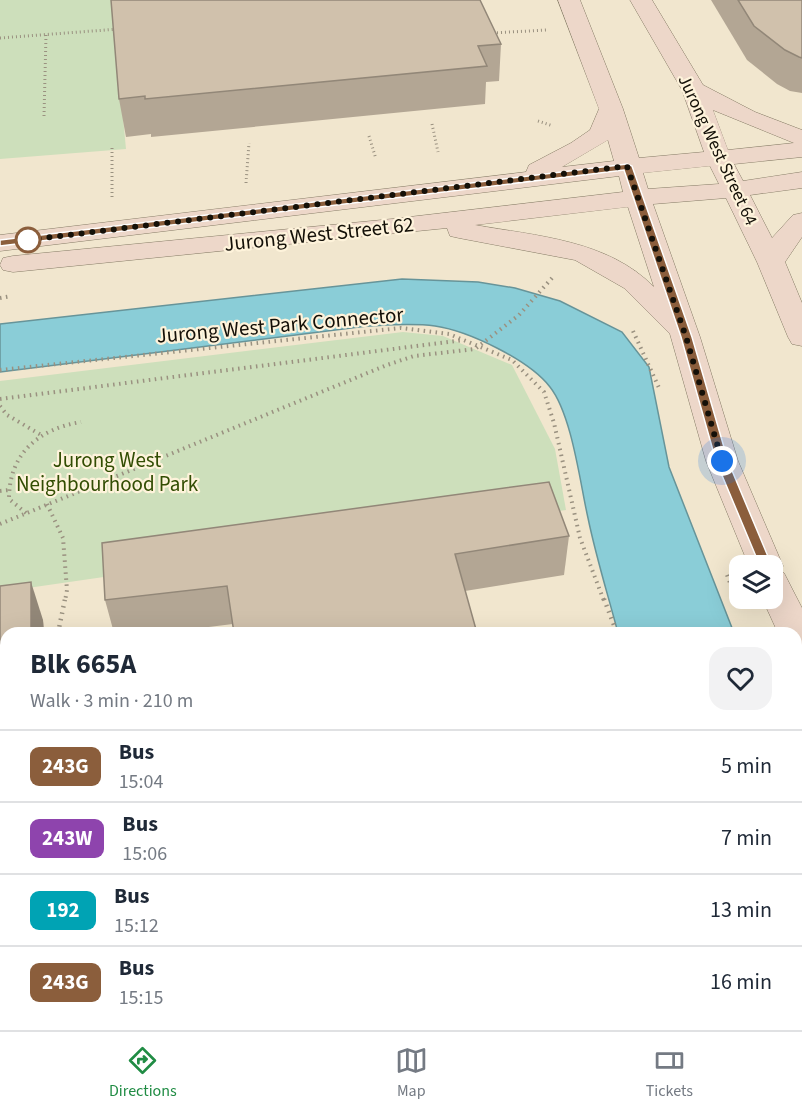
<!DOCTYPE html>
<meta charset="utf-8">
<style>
body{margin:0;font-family:"Source Sans 3",sans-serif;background:#f2f2f3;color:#1f2937;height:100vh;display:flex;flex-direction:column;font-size:22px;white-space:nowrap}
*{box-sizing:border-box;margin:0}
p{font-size:20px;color:#747a83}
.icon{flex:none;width:33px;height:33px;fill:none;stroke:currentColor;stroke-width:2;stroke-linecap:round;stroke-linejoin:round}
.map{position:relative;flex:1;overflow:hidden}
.details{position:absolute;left:0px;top:627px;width:802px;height:404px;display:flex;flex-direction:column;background:#fff;border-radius:18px 18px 0 0;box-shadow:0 6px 24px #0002}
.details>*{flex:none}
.badge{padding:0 12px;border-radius:9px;font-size:21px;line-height:39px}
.tools{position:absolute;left:729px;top:555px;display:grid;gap:12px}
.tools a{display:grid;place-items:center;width:54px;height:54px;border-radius:12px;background:#fff;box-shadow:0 6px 24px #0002;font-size:30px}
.you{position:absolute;width:30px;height:30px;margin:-15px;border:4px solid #fff;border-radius:50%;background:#1a73e8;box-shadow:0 0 0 9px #1a73e833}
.map>.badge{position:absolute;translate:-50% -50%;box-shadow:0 0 0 3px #fff}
.round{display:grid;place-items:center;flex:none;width:63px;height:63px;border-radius:18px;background:#f2f2f3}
.headline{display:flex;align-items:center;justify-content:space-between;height:102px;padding:0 30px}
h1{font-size:28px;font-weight:700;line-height:45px}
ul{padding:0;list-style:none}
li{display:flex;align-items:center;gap:18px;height:72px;padding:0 30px;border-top:2px solid #e0e1e3}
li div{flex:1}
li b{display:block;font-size:22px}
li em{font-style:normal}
li .badge{min-width:66px;font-weight:700;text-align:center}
.menu{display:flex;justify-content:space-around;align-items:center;height:84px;border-top:2px solid #e0e1e3;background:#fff;font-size:16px;color:#747a83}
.menu a{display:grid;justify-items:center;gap:3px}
.menu .on{color:#208c44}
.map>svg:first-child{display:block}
.green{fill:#cddfbb}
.water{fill:#8acdd7;stroke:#679499;stroke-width:1.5}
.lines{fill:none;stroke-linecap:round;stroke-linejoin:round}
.secondary-casing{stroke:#857b65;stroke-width:1}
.path-far2{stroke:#9a9180;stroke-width:3;stroke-dasharray:1 3;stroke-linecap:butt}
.path-far1{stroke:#9a9180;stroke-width:4;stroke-dasharray:1.5 4.5;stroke-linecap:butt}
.path{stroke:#9a9180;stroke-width:4.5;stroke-dasharray:1.5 5;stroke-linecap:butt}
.secondary{fill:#edd7c9;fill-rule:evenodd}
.wall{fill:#b3a694}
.shaded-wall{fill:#928778}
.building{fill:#d0c1ac;stroke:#928778;stroke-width:1.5}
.line{fill:#8b5e3c;stroke:#fff;stroke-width:1.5}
.walk{stroke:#141008;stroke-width:6;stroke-dasharray:0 10.8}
.stop-dot{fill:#fff;stroke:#8b5e3c;stroke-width:3}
.labels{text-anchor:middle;stroke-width:4.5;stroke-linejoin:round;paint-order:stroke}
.far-street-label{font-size:18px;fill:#141008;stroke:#fef3db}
.street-label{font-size:21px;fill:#141008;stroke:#fef3db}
.park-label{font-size:21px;fill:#324d03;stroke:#fef3db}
</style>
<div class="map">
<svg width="802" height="1030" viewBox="0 0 802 1030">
<rect width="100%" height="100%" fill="#f1e6ce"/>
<g class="green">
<path d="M 0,0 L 112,0 L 126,149 L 0,159 Z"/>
<path d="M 403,332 L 443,336 L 512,365 L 555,449 L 566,510 L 0,592 L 0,381 Z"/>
</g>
<g class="water">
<path d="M 402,279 L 478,282 L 515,288 L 560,301 L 622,332 L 649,367 L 669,467 L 734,633 L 618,633 C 608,595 596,557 588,518 C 580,483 572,415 550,387 C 529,360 469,331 435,326 C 412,323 390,325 367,326 L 0,372 L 0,324 Z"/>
<path d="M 797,793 L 802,808 L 802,1030 L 757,1030 L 755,1025 L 796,1024 Z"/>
</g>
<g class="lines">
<g class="secondary-casing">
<path id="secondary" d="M 558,0 L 580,0 L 623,109 L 639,158 L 704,152 L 682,90 L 630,0 L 652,0 L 703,85 L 755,112 L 802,130 L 802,157 L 734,164 L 743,181 L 802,172 L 802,188 L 750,195 L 772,238 L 793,215 L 802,213 L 802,237 L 785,262 L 802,303 L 802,346 L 792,344 L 788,337 L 757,262 L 726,198 L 653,204 L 700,337 L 738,461 L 783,566 L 780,571 L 784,573 L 802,608 L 802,645 L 796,647 L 796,633 L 778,633 L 762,598 L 772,598 L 772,566 L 749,566 L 706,461 L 670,334 L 624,288 L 575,260 L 459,238 L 450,236 L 447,228 L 13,272 L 3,270 L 0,265 L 3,258 L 13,256 L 392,219 L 623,192 L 619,176 L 0,251 L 0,235 L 526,172 L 529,165 L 571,143 L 590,130 L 599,109 ZM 713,110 L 794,143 L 728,150 ZM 608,140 L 614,161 L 562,167 ZM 710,166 L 719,184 L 648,189 L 643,173 ZM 628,207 L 654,287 C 608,240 537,236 475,225 Z"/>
</g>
<g class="path-far2">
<path d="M 493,33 L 546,30"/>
<path d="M 0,38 L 119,29"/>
<path d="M 44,116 L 46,35"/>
<path d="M 538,121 L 553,126"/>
<path d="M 432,124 L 438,152"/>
<path d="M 369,136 L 376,159"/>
<path d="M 112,148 L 112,200"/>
<path d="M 246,183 L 249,143"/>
</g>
<g class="path-far1">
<path d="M 0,298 L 11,296"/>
<path d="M 633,331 L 660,390"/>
<path d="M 0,370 L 401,328 L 449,334 L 512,360 L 544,392 L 554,423 L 580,538 L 604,601"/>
<path d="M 0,399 L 464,340"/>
<path d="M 0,406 L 7,415 L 43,436"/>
<path d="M 0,491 L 9,490"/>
<path d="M 47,504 L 63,538 L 67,590 L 65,601"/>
<path d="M 26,513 L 9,499 C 9,454 38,429 81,422"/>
<path d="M 0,524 L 387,365 L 414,356 L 475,349 L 519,315 L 552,278"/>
<path d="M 727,575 L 737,601"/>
</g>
<g class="path">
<path d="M 604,599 L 617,633"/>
<path d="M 736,599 L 740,610"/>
<path d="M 58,633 L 65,599"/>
<path d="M 796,738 L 802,750"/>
<path d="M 773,1024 L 775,1030"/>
</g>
<use href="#secondary" class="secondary"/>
</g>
<g class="wall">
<path d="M 111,0 L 501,44 L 499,81 L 486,82 L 485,104 L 151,137 L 151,134 L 126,137 L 119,99 Z"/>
<path d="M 711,0 L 802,0 L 802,93 L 790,91 L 777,84 L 747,60 Z"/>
<path d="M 569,536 L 564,575 L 465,591 L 233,624 L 160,633 L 114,633 L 105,600 Z"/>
<path d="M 0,586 L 43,620 L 44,633 L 6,633 L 6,824 L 0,825 Z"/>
</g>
<g class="shaded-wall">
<path d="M 31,582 L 43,620 L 44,633 L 31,633 Z"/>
<path d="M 452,1024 L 524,1024 L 509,1030 L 437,1030 Z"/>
</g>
<g class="building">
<path d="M 111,0 L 480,0 L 501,44 L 478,46 L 487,66 L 145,99 L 145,96 L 119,99 Z"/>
<path d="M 738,0 L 802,0 L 802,58 L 799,57 L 785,50 L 754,26 Z"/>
<path d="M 549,482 L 569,536 L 455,554 L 477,633 L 234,633 L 227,586 L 105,600 L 102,543 Z"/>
<path d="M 31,582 L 31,633 L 6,633 L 6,787 L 0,788 L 0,586 Z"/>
<path d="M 6,887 L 6,1024 L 452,1024 L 437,1030 L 0,1030 L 0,889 Z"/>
</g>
<path class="line" d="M 627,164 L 632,166 L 692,337 L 728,461 L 772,566 L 770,569 L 766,570 L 760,566 L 716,461 L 681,337 L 624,170 L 0,246 L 0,240 Z"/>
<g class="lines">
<path class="walk" d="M 28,240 L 627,166 L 686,337 L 722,461"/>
</g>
<circle class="stop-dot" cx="28" cy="240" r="12"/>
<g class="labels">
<g class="far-street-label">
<text transform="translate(718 150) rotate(65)" y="6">Jurong West Street 64</text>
</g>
<g class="street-label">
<text transform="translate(319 234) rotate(-6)" y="7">Jurong West Street 62</text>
<text transform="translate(280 325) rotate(-5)" y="7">Jurong West Park Connector</text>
</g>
<g class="park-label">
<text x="107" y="467">Jurong West<tspan x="107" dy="24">Neighbourhood Park</tspan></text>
</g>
</g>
</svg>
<div class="tools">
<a><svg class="icon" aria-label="layers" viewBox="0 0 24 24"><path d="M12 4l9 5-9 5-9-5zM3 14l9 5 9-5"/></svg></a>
</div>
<div class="you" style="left:722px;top:461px"></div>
<section class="details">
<div class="headline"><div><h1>Blk 665A</h1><p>Walk · 3 min · 210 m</p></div><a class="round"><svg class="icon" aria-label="heart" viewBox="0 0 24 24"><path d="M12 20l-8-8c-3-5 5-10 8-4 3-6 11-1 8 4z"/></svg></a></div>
<ul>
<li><span class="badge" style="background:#8b5e3c;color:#fff">243G</span><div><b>Bus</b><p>15:04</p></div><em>5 min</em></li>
<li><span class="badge" style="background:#8e44ad;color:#fff">243W</span><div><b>Bus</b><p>15:06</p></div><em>7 min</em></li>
<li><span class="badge" style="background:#00a3b4;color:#fff">192</span><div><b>Bus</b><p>15:12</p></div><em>13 min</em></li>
<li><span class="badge" style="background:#8b5e3c;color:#fff">243G</span><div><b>Bus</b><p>15:15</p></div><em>16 min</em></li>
</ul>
</section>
</div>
<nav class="menu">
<a class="on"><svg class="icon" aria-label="directions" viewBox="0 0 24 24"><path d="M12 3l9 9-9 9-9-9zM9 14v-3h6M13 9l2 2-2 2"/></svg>Directions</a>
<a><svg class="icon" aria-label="map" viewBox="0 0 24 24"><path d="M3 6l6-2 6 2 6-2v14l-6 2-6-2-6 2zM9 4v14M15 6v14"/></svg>Map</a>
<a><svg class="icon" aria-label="tickets" viewBox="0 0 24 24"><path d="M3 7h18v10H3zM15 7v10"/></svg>Tickets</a>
</nav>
